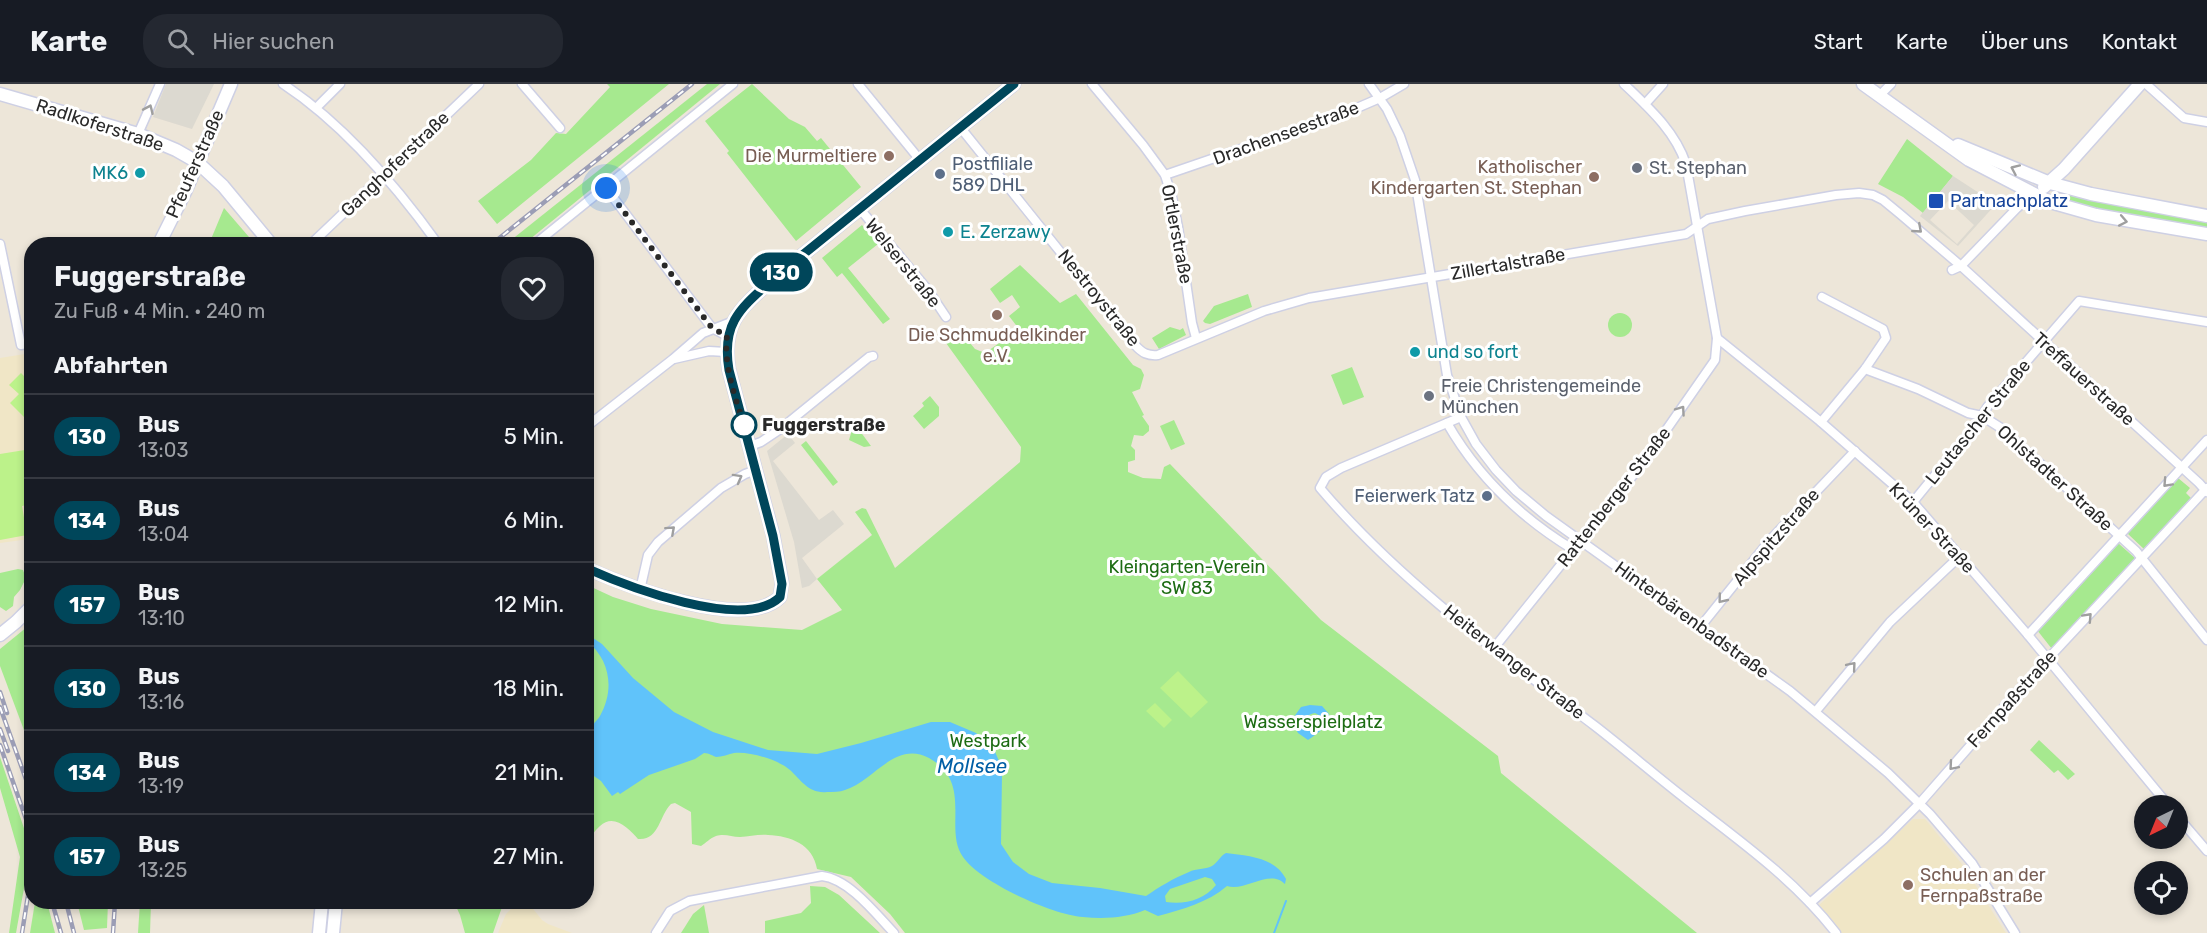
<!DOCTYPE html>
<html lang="de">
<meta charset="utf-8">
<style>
body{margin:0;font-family:Rubik,sans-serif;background:#242831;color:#f1f3f6;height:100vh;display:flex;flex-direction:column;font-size:22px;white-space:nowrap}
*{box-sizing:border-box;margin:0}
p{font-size:20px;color:#9ea1a6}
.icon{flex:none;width:33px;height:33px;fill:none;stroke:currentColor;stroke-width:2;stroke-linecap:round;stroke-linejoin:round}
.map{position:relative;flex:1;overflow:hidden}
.details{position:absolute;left:24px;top:153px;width:570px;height:672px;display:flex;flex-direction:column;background:#171b24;border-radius:24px;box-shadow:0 3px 9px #0003}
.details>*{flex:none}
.badge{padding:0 12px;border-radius:20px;font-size:21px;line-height:39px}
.needle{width:39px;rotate:223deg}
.tools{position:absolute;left:2134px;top:711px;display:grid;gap:12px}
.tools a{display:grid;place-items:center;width:54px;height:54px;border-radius:50%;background:#171b24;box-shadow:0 3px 9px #0003;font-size:30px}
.you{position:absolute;width:30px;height:30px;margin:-15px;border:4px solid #fff;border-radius:50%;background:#1a73e8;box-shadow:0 0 0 9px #1a73e833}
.map>.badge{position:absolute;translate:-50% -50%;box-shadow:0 0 0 3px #fff}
h2{padding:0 30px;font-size:22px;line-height:54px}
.round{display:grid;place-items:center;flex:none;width:63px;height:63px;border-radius:24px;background:#242831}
.headline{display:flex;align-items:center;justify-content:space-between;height:102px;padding:0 30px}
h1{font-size:28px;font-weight:700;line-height:45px}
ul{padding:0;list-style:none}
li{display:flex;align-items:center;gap:18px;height:84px;padding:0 30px;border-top:2px solid #363941}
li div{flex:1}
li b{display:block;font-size:22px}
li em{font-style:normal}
li .badge{min-width:66px;font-weight:700;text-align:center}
header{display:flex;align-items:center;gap:36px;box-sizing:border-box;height:84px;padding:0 30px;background:#171b24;border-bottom:2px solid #363941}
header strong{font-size:28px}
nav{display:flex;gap:33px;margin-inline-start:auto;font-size:21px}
.search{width:420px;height:54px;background:#242831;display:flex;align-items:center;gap:15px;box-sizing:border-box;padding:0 21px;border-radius:24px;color:#9ea1a6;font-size:22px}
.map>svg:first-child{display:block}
.education{fill:#f0e6c6}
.green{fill:#a6e98f}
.pitch{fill:#bcf28a}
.plaza{fill:#dcd9d0;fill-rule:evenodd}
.water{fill:#60c3fa;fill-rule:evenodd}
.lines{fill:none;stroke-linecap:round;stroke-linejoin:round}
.stream{stroke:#60c3fa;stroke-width:2}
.street-casing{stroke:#ced0e4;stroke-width:11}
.secondary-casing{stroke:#ced0e4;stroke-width:15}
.street{stroke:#fff;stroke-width:8}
.secondary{stroke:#fff;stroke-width:12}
.rail-casing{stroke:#9b9db5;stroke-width:4.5}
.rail{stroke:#fff;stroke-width:2;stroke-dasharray:7;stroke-linecap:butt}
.oneway{stroke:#9f9f9f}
.line-casing{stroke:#fff;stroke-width:14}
.line{stroke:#00465a;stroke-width:9}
.walk{stroke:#292929;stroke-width:6;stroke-dasharray:0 10.8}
.education-dot{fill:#8d6e63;stroke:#fff;stroke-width:2}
.worship-dot{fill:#6b7280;stroke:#fff;stroke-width:2}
.culture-dot{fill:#0f9aa8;stroke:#fff;stroke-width:2}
.service-dot{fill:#5c6f8a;stroke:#fff;stroke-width:2}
.transit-dot{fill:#1a4fb4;stroke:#fff;stroke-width:2}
.stop-dot{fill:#fff;stroke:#00465a;stroke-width:3}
.labels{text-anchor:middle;stroke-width:6;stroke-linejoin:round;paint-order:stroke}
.street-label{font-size:18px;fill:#292929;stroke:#fff}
.education-label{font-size:18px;fill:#785e54;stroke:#fff;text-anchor:end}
.service-label{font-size:18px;fill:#4e5e75;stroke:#fff;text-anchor:start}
.worship-label{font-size:18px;fill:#5b616d;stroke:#fff;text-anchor:start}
.culture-label{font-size:18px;fill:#0d838f;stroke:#fff;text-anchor:start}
.transit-label{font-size:18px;fill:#164399;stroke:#fff;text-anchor:start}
.stop-label{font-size:18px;font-weight:bold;fill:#292929;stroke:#fff;text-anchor:start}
.park-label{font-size:18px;fill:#1d6c13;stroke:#fff}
.water-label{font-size:20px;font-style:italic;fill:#015ea5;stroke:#fff}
</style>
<header>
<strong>Karte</strong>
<div class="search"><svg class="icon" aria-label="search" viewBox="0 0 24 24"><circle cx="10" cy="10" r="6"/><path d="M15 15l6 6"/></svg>Hier suchen</div>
<nav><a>Start</a><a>Karte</a><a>Über uns</a><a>Kontakt</a></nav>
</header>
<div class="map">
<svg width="2207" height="849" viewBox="0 0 2207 849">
<rect width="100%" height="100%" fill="#ede6d9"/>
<g class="education">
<path d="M 31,269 L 31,445 L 29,455 L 0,459 L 0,274 Z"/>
<path d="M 1913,735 L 1925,735 L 1962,780 L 2006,849 L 1841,849 L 1818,822 Z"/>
<path d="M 518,818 L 523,818 L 530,821 L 542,836 L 548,840 L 572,849 L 498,849 L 506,830 Z"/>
</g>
<g class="green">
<path d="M 607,0 L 669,0 L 497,140 L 478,117 L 531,76 L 556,49 L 566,50 L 610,3 Z"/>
<path d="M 707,0 L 720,0 L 524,160 L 506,160 Z"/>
<path d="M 752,0 L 789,35 L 805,43 L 817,57 L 821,54 L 861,103 L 796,157 L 727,69 L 729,67 L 705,37 Z"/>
<path d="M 1907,55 L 1953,92 L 1923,129 L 1903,113 L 1878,100 Z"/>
<path d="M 2068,110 L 2124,123 L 2207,136 L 2207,145 L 2124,133 L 2059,118 Z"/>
<path d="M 224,124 L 255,160 L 209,160 Z"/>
<path d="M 862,141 L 878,160 L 848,184 L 890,235 L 883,240 L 842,189 L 837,193 L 822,174 Z"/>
<path d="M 1020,181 L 1060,219 L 1076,210 L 1133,281 L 1141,285 L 1144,291 L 1140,305 L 1132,308 L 1144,331 L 1142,332 L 1149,342 L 1149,347 L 1143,352 L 1134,351 L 1131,362 L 1135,366 L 1135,376 L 1128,378 L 1128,388 L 1143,394 L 1161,395 L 1164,383 L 1170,380 L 1321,536 L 1498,672 L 1501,689 L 1697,849 L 905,849 L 890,830 L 851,793 L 817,785 C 813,760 790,752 768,751 C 758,750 749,753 740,753 C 731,753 725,749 716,752 C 710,754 706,759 701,762 L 692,760 L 691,728 L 675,719 L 671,720 C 659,732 659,757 638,755 C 629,745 614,729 600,742 C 595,746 591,753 587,758 L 587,501 L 613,513 L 651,525 L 722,540 L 802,546 L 842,526 L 817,495 L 872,451 L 855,428 L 862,424 L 866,425 L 895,484 L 1020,378 L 1021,363 L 946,259 L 961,248 L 975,265 L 985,269 L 1019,245 L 1009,232 L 1020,223 L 1012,211 L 1000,219 L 990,205 Z"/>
<path d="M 1248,210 L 1252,223 L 1210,240 L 1205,239 L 1203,237 L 1214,222 Z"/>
<circle cx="1620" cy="241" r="12"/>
<path d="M 1170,243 L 1180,246 L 1183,244 L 1186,251 L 1159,265 L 1152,254 Z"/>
<path d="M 1352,283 L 1364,313 L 1343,321 L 1331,291 Z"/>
<path d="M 930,312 L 939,323 L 939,332 L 924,345 L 913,332 L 924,322 L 922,319 Z"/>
<path d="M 1174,336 L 1185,360 L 1171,366 L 1160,342 Z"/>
<path d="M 854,339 L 871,362 L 864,363 L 849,356 Z"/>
<path d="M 806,357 L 838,398 L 833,402 L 801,361 Z"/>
<path d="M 2178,394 L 2190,404 L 2186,409 L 2192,415 L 2145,466 L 2127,449 Z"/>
<path d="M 2118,459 L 2136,475 L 2052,565 L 2037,546 Z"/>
<path d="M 18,485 L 23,486 L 26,494 L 20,506 L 14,513 L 13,522 L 6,527 L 0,523 L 0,489 Z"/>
<path d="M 27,543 L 32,548 L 31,665 L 0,582 L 0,565 Z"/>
<path d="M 2039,656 L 2075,690 L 2068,696 L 2058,686 L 2054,689 L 2030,666 Z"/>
<path d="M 0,673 L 31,765 L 16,849 L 9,849 L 20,773 L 0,704 Z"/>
<path d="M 810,802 L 825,803 L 839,811 L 880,849 L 765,849 L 765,837 L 801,829 L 811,819 Z"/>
<path d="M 35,818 L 47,818 L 55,849 L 30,849 Z"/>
<path d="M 77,818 L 108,818 L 107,844 L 84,846 Z"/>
<path d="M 140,818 L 151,818 L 150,849 L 138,849 Z"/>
<path d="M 454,818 L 511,818 L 502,823 L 493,849 L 465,849 L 460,831 Z"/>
<path d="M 704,821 L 709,849 L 681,849 L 693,830 Z"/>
</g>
<g class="pitch">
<path d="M 21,289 L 31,299 L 31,303 L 25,310 L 31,317 L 31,337 L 30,339 L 10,319 L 19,310 L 9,301 Z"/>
<path d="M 31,365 L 31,407 L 28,408 L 30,420 L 22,422 L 27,451 L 0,456 L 0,370 Z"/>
<path d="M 1178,587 L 1208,618 L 1191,634 L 1160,604 Z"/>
<path d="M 1155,619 L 1172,636 L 1164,644 L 1146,627 Z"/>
</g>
<g class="plaza">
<path d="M 166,0 L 214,0 L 192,45 L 153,33 Z"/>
<path d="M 1953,92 L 1996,120 L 1958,162 L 1920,132 ZM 1948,117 L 1974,141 L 1957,160 L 1930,136 Z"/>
<path d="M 788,350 L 795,359 L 773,377 L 819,436 L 833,426 L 844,440 L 802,474 L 817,495 L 809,502 L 802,504 L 794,458 L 767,367 Z"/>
</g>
<g class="water">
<path d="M 587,550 L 602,560 L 633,594 L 674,628 L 713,648 L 768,666 L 817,670 L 861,659 L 931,638 L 950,638 L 976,649 L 993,663 L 999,677 L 1002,690 L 1001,760 L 1013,778 L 1029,790 L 1052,799 L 1100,804 L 1146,812 C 1159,803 1174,794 1189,788 C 1196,784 1205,786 1212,782 C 1218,778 1220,772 1226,769 C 1248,772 1275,773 1286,795 L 1285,800 C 1270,784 1245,808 1227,802 C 1207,819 1183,825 1158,832 L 1145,826 C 1126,834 1104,835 1083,833 C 1052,831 980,798 963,773 C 943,745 974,699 929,674 C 895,656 874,697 845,706 C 840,708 833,708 827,708 C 809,710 801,696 790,686 C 779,676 749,667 734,669 C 729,670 722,673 716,673 C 713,672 709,669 704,669 L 695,675 L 649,691 L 620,710 L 618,708 L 612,712 L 601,697 L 587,687 C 586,679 584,657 586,650 C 589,644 597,637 600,632 C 615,605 610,576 587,557 ZM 1205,793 L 1212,795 L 1216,801 C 1204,816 1184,821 1166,818 L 1165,812 L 1170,805 Z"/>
<path d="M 1310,621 L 1322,622 L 1329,630 C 1328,643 1318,649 1308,656 L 1298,649 L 1291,637 L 1301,623 ZM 1315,629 L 1322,633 L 1322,638 L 1311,645 L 1305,644 L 1302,639 C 1304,633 1309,630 1315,629 Z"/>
</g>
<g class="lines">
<path class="stream" d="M 1274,849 L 1286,817"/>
<g class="street-casing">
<g id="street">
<path d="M 283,0 C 342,39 397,103 438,160"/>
<path d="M 522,0 L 560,44"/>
<path d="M 858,0 L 920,76"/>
<path d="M 1092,0 L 1143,61 L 1165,91 L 1172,113 L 1178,143 L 1192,239 L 1196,254"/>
<path d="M 1369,0 L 1387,25 L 1400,52 L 1415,96 L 1447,291 L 1461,333 L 1476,360 L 1496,386 L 1516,407 L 1546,432 L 1790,607 L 1888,689 L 1930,730 L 1972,779 L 2015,849"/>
<path d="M 1624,0 C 1649,24 1675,47 1686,80 L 1717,254 L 1821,338 L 1913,418 L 2028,551 L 2169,722"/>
<path d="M 2146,0 L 2184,34 L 2207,38"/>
<path d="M 1879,12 L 1891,0"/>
<path d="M 1645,20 L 1663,0"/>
<path d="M 317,23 L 340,0"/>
<path d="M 960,43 L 1135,261 C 1142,269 1148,272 1158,271 L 1264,227 L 1309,214 L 1686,150 L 1708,135 L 1745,127 L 1836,111 L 1859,109 L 1873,111 L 1883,116 L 1900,130 L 1961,182 L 2199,399 L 2207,408"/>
<path d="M 138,50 L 160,0"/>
<path d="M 1165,91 L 1343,30 L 1380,14 L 1404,0"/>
<path d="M 606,104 L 712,244 L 727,252"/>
<path d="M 860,125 L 928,206 L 946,233"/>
<path d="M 0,160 L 21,261 L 32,259"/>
<path d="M 311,160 L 479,0"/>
<path d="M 535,160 L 733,0"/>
<path d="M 1952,186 L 1961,182 L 2017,124 L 2033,110"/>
<path d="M 674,275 L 709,267 L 726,268"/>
<path d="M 1865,285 L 1918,305 L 1968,329 L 1982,332 L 2001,344 L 2136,467 L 2207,556"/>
<path d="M 1461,333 L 1341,384 L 1326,393 L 1320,404 C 1398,496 1500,570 1595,642 C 1626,666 1656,692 1687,716 C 1740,757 1795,796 1836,849"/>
<path d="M 1821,338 L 1865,285 L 1886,254 L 1883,245 L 1822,213"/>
<path d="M 1447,339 C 1478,393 1521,434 1574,466"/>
<path d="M 586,343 L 673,275 L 703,249 L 734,237"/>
<path d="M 750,362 L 761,358 L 779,346 L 869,273 L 873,272"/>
<path d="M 1913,418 L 1976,341 L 1988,322 L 2079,217 L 2207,238"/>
<path d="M 640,506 L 648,471 L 658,458 L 721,404 L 745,390 L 756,386"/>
<path d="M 1701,542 L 1770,456 L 1855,367"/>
<path d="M 2028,551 L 2207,356"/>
<path d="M 1494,564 L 1646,375 L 1715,276 L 1717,254"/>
<path d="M 1816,627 L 1890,538 L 1960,472"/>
<path d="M 2178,733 L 2207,767"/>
<path d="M 1810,819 L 1884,755 L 1920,719 L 2018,607 L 2207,404"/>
<path d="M 656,849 L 670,827 L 689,817 L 822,792 C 849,795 876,830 894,849"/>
</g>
</g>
<g class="secondary-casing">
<g id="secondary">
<path d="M 1863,0 L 1969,76 L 2050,118 L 2096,131 L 2207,150"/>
<path d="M 0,10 L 138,50 L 176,66 L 197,78 L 223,102 L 271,160"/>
<path d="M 1958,61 L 2050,99 L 2091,110 L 2207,132"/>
<path d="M 2044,103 L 2064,85 L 2140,0"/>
<path d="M 159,160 L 185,108 L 231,0"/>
<path d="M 586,484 C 627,502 744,548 780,513 L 782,499 L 773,451 L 729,286 C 721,238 741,224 774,194 L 1014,0"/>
<path d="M 0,551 L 16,538 L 32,522"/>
<path d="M 319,849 L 322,818"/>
<path d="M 333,849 L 336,818"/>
</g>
</g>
<use href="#street" class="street"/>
<use href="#secondary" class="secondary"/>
<g class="rail-casing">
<g id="rail">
<path d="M 492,160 L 692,0"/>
<path d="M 0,608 L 7,629"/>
<path d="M 0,623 L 32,712"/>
<path d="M 0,645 L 8,667"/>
<path d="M 0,661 L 32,752"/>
<path d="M 52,818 L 61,849"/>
<path d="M 66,818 L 74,849"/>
<path d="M 22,849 L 32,786"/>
<path d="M 113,849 L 115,818"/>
</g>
</g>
<use href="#rail" class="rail"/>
</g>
<defs><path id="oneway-chevron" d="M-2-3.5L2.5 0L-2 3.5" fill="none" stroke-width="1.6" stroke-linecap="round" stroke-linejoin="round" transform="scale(1.5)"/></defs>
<g class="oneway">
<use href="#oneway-chevron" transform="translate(149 25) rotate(-66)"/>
<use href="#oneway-chevron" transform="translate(2015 85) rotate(-156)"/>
<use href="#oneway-chevron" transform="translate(2123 137) rotate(11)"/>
<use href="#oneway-chevron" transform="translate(1918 145) rotate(41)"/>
<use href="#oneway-chevron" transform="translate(1681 326) rotate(-55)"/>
<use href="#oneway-chevron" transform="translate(738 394) rotate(-29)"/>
<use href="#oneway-chevron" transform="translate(2167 399) rotate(133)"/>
<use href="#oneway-chevron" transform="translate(671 446) rotate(-42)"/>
<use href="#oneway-chevron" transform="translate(1722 515) rotate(129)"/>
<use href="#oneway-chevron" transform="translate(2088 533) rotate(-47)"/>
<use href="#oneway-chevron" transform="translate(1852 582) rotate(-50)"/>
<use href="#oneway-chevron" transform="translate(1953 682) rotate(131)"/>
</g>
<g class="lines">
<g class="line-casing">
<path id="line" d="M 586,484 C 626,502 744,548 780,513 L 782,500 L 773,452 L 729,286 C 721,238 741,224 774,194 L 1014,0"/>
</g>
<use href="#line" class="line"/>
<path class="walk" d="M 606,104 L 712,244 L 727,252 C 723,285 738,320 747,351 L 744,341"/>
</g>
<g class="education-dot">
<circle cx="889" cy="72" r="6"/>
<circle cx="1594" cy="93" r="6"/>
<circle cx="997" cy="231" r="6"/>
<circle cx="1908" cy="801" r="6"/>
</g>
<g class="worship-dot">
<circle cx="1637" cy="84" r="6"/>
<circle cx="1429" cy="312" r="6"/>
</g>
<g class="culture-dot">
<circle cx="140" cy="89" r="6"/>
<circle cx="948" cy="148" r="6"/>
<circle cx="1415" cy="268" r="6"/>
</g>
<g class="service-dot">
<circle cx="940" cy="90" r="6"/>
<circle cx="1487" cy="412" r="6"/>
</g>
<rect class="transit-dot" x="1928" y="109" width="16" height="16" rx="3"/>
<circle class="stop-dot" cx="744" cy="341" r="12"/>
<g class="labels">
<g class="street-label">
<text transform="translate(100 41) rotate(18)" y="6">Radlkoferstraße</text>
<text transform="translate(1286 49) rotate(-20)" y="6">Drachenseestraße</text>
<text transform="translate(195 80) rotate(-66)" y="6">Pfeuferstraße</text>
<text transform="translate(395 80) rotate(-44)" y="6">Ganghoferstraße</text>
<text transform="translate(1177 150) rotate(79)" y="6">Ortlerstraße</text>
<text transform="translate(903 179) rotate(51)" y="6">Welserstraße</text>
<text transform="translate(1508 180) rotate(-10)" y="6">Zillertalstraße</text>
<text transform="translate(1099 214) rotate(51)" y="6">Nestroystraße</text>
<text transform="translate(2084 295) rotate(42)" y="6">Treffauerstraße</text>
<text transform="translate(1978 338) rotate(-51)" y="6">Leutascher Straße</text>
<text transform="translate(2055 394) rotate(42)" y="6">Ohlstadter Straße</text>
<text transform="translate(1614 413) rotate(-52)" y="6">Rattenberger Straße</text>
<text transform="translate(1932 444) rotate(47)" y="6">Krüner Straße</text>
<text transform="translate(1776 453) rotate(-49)" y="6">Alpspitzstraße</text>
<text transform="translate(1692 536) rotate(36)" y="6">Hinterbärenbadstraße</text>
<text transform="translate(1514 578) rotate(38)" y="6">Heiterwanger Straße</text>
<text transform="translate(2012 615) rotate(-48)" y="6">Fernpaßstraße</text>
</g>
<g class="education-label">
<text x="877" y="78">Die Murmeltiere</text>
<text x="1582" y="89">Katholischer<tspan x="1582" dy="21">Kindergarten St. Stephan</tspan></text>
<text x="997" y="257" text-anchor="middle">Die Schmuddelkinder<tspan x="997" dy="21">e.V.</tspan></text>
<text x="1920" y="797" text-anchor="start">Schulen an der<tspan x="1920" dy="21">Fernpaßstraße</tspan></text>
</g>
<g class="service-label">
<text x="952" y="86">Postfiliale<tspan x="952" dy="21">589 DHL</tspan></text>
<text x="1475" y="418" text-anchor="end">Feierwerk Tatz</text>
</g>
<g class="worship-label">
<text x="1649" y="90">St. Stephan</text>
<text x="1441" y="308">Freie Christengemeinde<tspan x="1441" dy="21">München</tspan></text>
</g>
<g class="culture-label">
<text x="128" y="95" text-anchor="end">MK6</text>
<text x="960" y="154">E. Zerzawy</text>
<text x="1427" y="274">und so fort</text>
</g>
<g class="transit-label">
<text x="1950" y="123">Partnachplatz</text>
</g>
<g class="stop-label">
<text x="762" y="347">Fuggerstraße</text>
</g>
<g class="park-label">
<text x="1187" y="489">Kleingarten-Verein<tspan x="1187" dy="21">SW 83</tspan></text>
<text x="1313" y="644">Wasserspielplatz</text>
<text x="988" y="663">Westpark</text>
</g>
<g class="water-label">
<text x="972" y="689">Mollsee</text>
</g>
</g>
</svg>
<div class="tools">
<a><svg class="needle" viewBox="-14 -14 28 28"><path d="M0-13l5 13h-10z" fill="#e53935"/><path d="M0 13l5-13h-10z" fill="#9ea1a6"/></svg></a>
<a><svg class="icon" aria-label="locate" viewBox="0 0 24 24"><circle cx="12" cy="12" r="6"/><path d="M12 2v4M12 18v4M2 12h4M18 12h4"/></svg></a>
</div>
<div class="you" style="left:606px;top:104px"></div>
<b class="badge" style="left:781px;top:188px;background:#00465a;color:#fff">130</b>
<section class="details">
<div class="headline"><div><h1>Fuggerstraße</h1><p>Zu Fuß · 4 Min. · 240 m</p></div><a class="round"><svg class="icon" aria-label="heart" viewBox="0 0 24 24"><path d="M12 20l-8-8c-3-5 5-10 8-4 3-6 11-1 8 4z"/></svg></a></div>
<h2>Abfahrten</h2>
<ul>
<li><span class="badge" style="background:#00465a;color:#fff">130</span><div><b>Bus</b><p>13:03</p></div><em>5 Min.</em></li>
<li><span class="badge" style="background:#00465a;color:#fff">134</span><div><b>Bus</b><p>13:04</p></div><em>6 Min.</em></li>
<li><span class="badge" style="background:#00465a;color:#fff">157</span><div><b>Bus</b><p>13:10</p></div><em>12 Min.</em></li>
<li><span class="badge" style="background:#00465a;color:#fff">130</span><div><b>Bus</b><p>13:16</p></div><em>18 Min.</em></li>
<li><span class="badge" style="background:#00465a;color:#fff">134</span><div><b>Bus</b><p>13:19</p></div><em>21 Min.</em></li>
<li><span class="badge" style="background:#00465a;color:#fff">157</span><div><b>Bus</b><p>13:25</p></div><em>27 Min.</em></li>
</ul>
</section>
</div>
